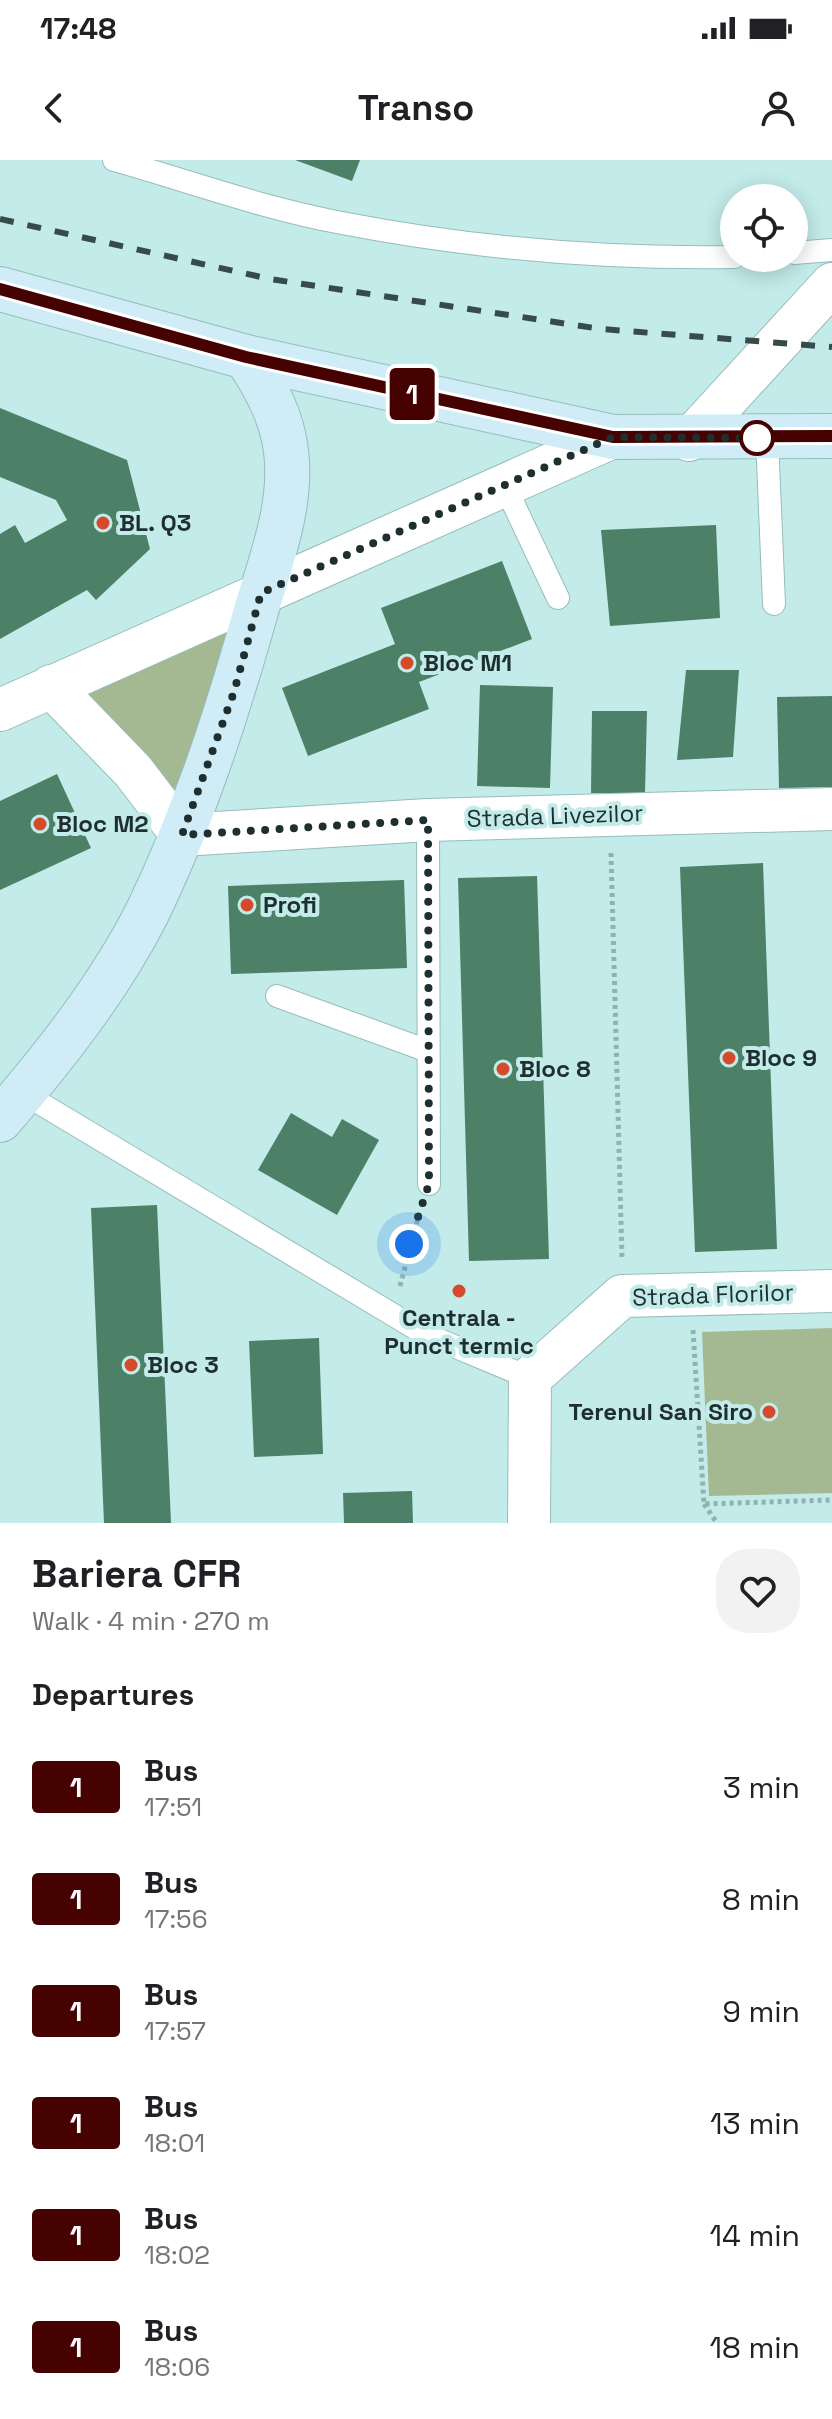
<!DOCTYPE html>
<meta charset="utf-8">
<style>
body{margin:0;font-family:"Space Grotesk",sans-serif;background:#f2f2f2;color:#202124;height:100vh;display:flex;flex-direction:column;font-size:30px;white-space:nowrap}
*{box-sizing:border-box;margin:0}
p{font-size:26px;color:#757577}
.icon{flex:none;width:44px;height:44px;fill:none;stroke:currentColor;stroke-width:2;stroke-linecap:round;stroke-linejoin:round}
.map{position:relative;height:1363px;overflow:hidden}
.sheet{display:flex;flex-direction:column;background:#fff;flex:1}
.sheet>*{flex:none}
.badge{padding:0 16px;border-radius:6px;font-size:28px;line-height:52px}
.fabs{position:absolute;left:720px;top:24px;display:grid;gap:16px}
.fabs a{display:grid;place-items:center;width:88px;height:88px;border-radius:50%;background:#fff;box-shadow:0 4px 20px #0003;font-size:40px}
.you{position:absolute;width:40px;height:40px;margin:-20px;border:6px solid #fff;border-radius:50%;background:#1a73e8;box-shadow:0 0 0 12px #1a73e833}
.map>.badge{position:absolute;translate:-50% -50%;box-shadow:0 0 0 4px #fff}
h2{padding:0 32px;font-size:30px;line-height:72px}
.round{display:grid;place-items:center;flex:none;width:84px;height:84px;border-radius:32px;background:#f2f2f2}
.overview{display:flex;align-items:center;justify-content:space-between;height:136px;padding:0 32px}
h1{font-size:38px;font-weight:800;line-height:60px}
ul{padding:0;list-style:none}
li{display:flex;align-items:center;gap:24px;height:112px;padding:0 32px}
li div{flex:1}
li b{display:block;font-size:30px}
li em{font-style:normal}
li .badge{min-width:88px;font-weight:700;text-align:center}
.status{display:flex;justify-content:space-between;align-items:center;height:56px;padding:0 40px;background:#fff;direction:ltr}
.status svg{height:22px;fill:currentColor}
header{display:flex;justify-content:space-between;align-items:center;height:104px;padding:0 32px;background:#fff;font-size:36px;font-weight:800}
.map>svg:first-child{display:block}
.green{fill:#a4b891}
.building{fill:#4c8067}
.lines{fill:none;stroke-linecap:round;stroke-linejoin:round}
.lane-casing{stroke:#96bdbc;stroke-width:24}
.street-casing{stroke:#96bdbc;stroke-width:44}
.secondary-casing{stroke:#96bdbc;stroke-width:46}
.path{stroke:#91b2b1;stroke-width:5;stroke-dasharray:4 4;stroke-linecap:butt}
.lane{stroke:#fff;stroke-width:22}
.street{stroke:#fff;stroke-width:42}
.secondary{stroke:#cfecf7;stroke-width:44}
.rail{stroke:#384b4b;stroke-width:6;stroke-dasharray:14 14;stroke-linecap:butt}
.line-casing{stroke:#fff;stroke-width:18}
.line{stroke:#460101;stroke-width:12}
.walk{stroke:#1f2f2f;stroke-width:8;stroke-dasharray:0 14.4}
.stop-dot{fill:#fff;stroke:#460101;stroke-width:4}
.poi-dot{fill:#d54a2c;stroke:#c2ebea;stroke-width:3}
.labels{text-anchor:middle;stroke-width:8;stroke-linejoin:round;paint-order:stroke}
.poi-label{font-size:24px;font-weight:bold;fill:#1f2f2f;stroke:#c2ebea;text-anchor:start}
.street-label{font-size:24px;fill:#1f2f2f;stroke:#c2ebea}
</style>
<div class="status"><b>17:48</b><svg viewBox="0 0 49 12"><path d="M0 12V9h3v3zM5 12V6h3v6zM10 12V3h3v9zM15 12V0h3v12zM26 1h20v11H26zM47 4h2v5h-2z"/></svg></div>
<header><svg class="icon" aria-label="back" viewBox="0 0 24 24"><path d="M15 5l-7 7 7 7"/></svg>Transo<svg class="icon" aria-label="person" viewBox="0 0 24 24"><circle cx="12" cy="8" r="4"/><path d="M4 21q1-7 8-7t8 7"/></svg></header>
<div class="map">
<svg width="832" height="1363" viewBox="0 0 832 1363">
<rect width="100%" height="100%" fill="#c2ebea"/>
<g class="green">
<path d="M 261,433 L 182,675 L 51,526 Z"/>
<path d="M 832,1168 L 832,1333 L 709,1336 L 702,1172 Z"/>
</g>
<g class="building">
<path d="M 295,0 L 360,0 L 352,21 Z"/>
<path d="M 0,248 L 127,300 L 150,389 L 96,440 L 87,430 L 0,479 L 0,374 L 15,365 L 25,383 L 67,360 L 56,340 L 0,317 Z"/>
<path d="M 716,365 L 720,458 L 610,466 L 601,370 Z"/>
<path d="M 502,401 L 532,479 L 419,522 L 429,549 L 308,596 L 282,528 L 395,484 L 381,448 Z"/>
<path d="M 686,510 L 739,510 L 733,597 L 677,600 Z"/>
<path d="M 480,525 L 553,527 L 550,628 L 477,626 Z"/>
<path d="M 832,536 L 832,627 L 779,628 L 777,537 Z"/>
<path d="M 592,551 L 647,551 L 645,633 L 591,633 Z"/>
<path d="M 57,614 L 91,688 L 0,730 L 0,641 Z"/>
<path d="M 763,703 L 777,1089 L 695,1092 L 680,707 Z"/>
<path d="M 537,716 L 549,1099 L 469,1101 L 458,718 Z"/>
<path d="M 404,720 L 407,808 L 231,814 L 228,726 Z"/>
<path d="M 291,953 L 332,977 L 342,959 L 379,980 L 337,1055 L 258,1010 Z"/>
<path d="M 157,1045 L 171,1363 L 104,1363 L 91,1048 Z"/>
<path d="M 319,1178 L 323,1294 L 254,1297 L 249,1181 Z"/>
<path d="M 412,1331 L 413,1363 L 344,1363 L 343,1333 Z"/>
</g>
<g class="lines">
<g class="lane-casing">
<g id="lane">
<path d="M 114,0 C 189,21 265,49 342,63 C 471,88 603,99 734,97"/>
<path d="M 794,93 L 832,90"/>
<path d="M 767,278 L 774,444"/>
<path d="M 504,324 L 558,438"/>
<path d="M 428,660 L 429,1024"/>
<path d="M 277,836 L 428,891"/>
<path d="M 23,933 L 425,1174 L 530,1218"/>
</g>
</g>
<g class="street-casing">
<g id="street">
<path d="M 689,280 L 832,124"/>
<path d="M 51,526 L 133,611 L 182,675 L 428,660 L 832,649"/>
<path d="M 0,550 L 613,277"/>
<path d="M 529,1363 L 530,1218 L 622,1136 L 832,1131"/>
</g>
</g>
<g class="secondary-casing">
<g id="secondary">
<path d="M 0,129 L 246,197 L 613,277 L 832,276"/>
<path d="M 0,960 C 54,897 109,828 147,753 C 194,656 227,554 256,451 C 271,400 293,344 286,291 C 282,256 265,226 246,197"/>
</g>
</g>
<g class="path">
<path d="M 611,693 L 622,1099"/>
<path d="M 400,1126 L 420,1051"/>
<path d="M 693,1170 L 704,1344 L 832,1340"/>
<path d="M 704,1344 L 717,1363"/>
</g>
<use href="#lane" class="lane"/>
<use href="#street" class="street"/>
<use href="#secondary" class="secondary"/>
<path class="rail" d="M 0,59 L 270,119 L 601,169 L 832,187"/>
</g>
<g class="lines">
<g class="line-casing">
<path id="line" d="M 0,129 L 246,197 L 613,277 L 832,276"/>
</g>
<use href="#line" class="line"/>
<path class="walk" d="M 409,1084 L 429,1024 L 428,660 L 182,675 L 234,532 L 261,433 L 613,277 L 757,278"/>
</g>
<circle class="stop-dot" cx="757" cy="278" r="16"/>
<g class="poi-dot">
<circle cx="103" cy="363" r="8"/>
<circle cx="407" cy="503" r="8"/>
<circle cx="40" cy="664" r="8"/>
<circle cx="247" cy="745" r="8"/>
<circle cx="729" cy="898" r="8"/>
<circle cx="503" cy="909" r="8"/>
<circle cx="459" cy="1131" r="8"/>
<circle cx="131" cy="1205" r="8"/>
<circle cx="769" cy="1252" r="8"/>
</g>
<g class="labels">
<g class="poi-label">
<text x="119" y="371">BL. Q3</text>
<text x="423" y="511">Bloc M1</text>
<text x="56" y="672">Bloc M2</text>
<text x="263" y="753">Profi</text>
<text x="745" y="906">Bloc 9</text>
<text x="519" y="917">Bloc 8</text>
<text x="459" y="1166" text-anchor="middle">Centrala -<tspan x="459" dy="28">Punct termic</tspan></text>
<text x="147" y="1213">Bloc 3</text>
<text x="753" y="1260" text-anchor="end">Terenul San Siro</text>
</g>
<g class="street-label">
<text transform="translate(555 656) rotate(-2)" y="8">Strada Livezilor</text>
<text transform="translate(713 1135) rotate(-2)" y="8">Strada Florilor</text>
</g>
</g>
</svg>
<div class="fabs">
<a><svg class="icon" aria-label="locate" viewBox="0 0 24 24"><circle cx="12" cy="12" r="6"/><path d="M12 2v4M12 18v4M2 12h4M18 12h4"/></svg></a>
</div>
<div class="you" style="left:409px;top:1084px"></div>
<b class="badge" style="left:412px;top:234px;background:#460101;color:#fff">1</b>
</div>
<section class="sheet">
<div class="overview"><div><h1>Bariera CFR</h1><p>Walk · 4 min · 270 m</p></div><a class="round"><svg class="icon" aria-label="heart" viewBox="0 0 24 24"><path d="M12 20l-8-8c-3-5 5-10 8-4 3-6 11-1 8 4z"/></svg></a></div>
<h2>Departures</h2>
<ul>
<li><span class="badge" style="background:#460101;color:#fff">1</span><div><b>Bus</b><p>17:51</p></div><em>3 min</em></li>
<li><span class="badge" style="background:#460101;color:#fff">1</span><div><b>Bus</b><p>17:56</p></div><em>8 min</em></li>
<li><span class="badge" style="background:#460101;color:#fff">1</span><div><b>Bus</b><p>17:57</p></div><em>9 min</em></li>
<li><span class="badge" style="background:#460101;color:#fff">1</span><div><b>Bus</b><p>18:01</p></div><em>13 min</em></li>
<li><span class="badge" style="background:#460101;color:#fff">1</span><div><b>Bus</b><p>18:02</p></div><em>14 min</em></li>
<li><span class="badge" style="background:#460101;color:#fff">1</span><div><b>Bus</b><p>18:06</p></div><em>18 min</em></li>
</ul>
</section>
